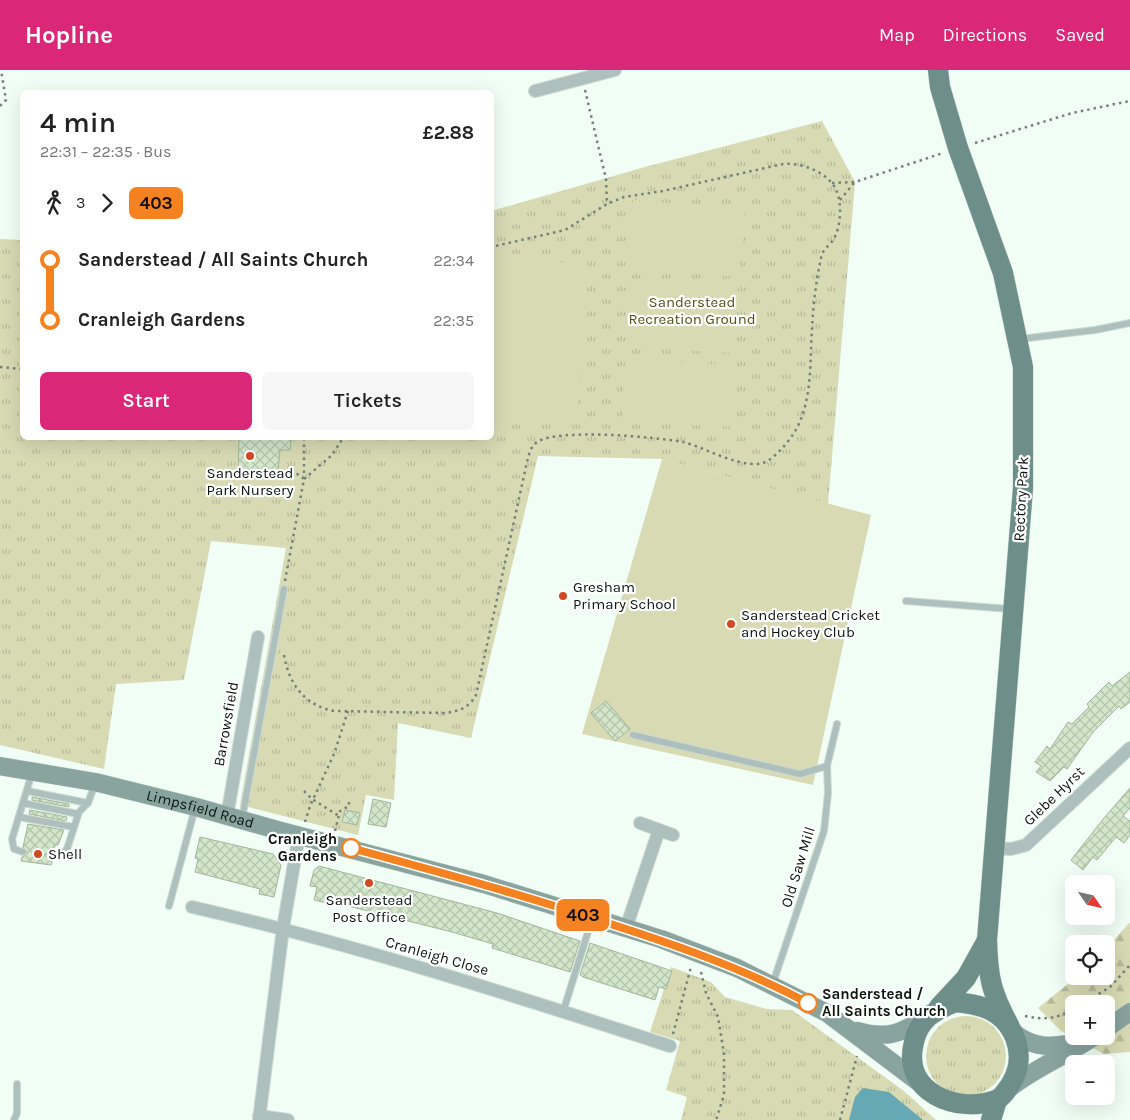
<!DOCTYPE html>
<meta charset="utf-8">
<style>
body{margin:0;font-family:Karla,sans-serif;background:#f6f6f6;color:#222;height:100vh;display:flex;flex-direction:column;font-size:19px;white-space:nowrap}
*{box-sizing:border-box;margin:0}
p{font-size:16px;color:#767676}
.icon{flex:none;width:28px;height:28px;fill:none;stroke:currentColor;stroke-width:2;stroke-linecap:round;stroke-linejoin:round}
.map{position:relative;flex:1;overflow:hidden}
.side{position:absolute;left:20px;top:20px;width:474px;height:350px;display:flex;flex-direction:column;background:#fff;border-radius:8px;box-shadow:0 5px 20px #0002}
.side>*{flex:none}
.badge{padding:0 10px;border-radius:8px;font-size:18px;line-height:32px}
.needle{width:32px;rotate:124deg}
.fabs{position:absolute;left:1065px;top:805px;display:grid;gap:10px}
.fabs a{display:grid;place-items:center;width:50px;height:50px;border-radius:8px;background:#fff;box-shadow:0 5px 20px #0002;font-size:25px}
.map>.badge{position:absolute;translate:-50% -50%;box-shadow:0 0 0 2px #fff}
.legs{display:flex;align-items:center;gap:8px;height:55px;padding:0 20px;font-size:16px}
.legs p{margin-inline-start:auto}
.headline{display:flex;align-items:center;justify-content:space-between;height:85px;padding:0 20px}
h1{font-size:28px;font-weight:600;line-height:38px}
.cta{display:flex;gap:10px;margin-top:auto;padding:10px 20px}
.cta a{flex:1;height:58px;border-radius:8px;background:#db2777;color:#fff;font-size:20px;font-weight:600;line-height:58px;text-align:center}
.cta a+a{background:#f6f6f6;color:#222}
ul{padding:0 20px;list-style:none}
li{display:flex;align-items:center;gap:18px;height:60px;font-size:19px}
li i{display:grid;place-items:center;width:8px;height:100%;margin:0 6px;background:currentColor}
li i::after{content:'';width:12px;height:12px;margin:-6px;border:4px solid;border-radius:50%;background:#fff}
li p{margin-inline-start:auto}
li:first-child i{background:linear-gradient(#0000 50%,currentColor 0)}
li:last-child i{background:linear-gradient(currentColor 50%,#0000 0)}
header{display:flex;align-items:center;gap:30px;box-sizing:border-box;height:70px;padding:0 25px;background:#db2777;color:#fff}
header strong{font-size:24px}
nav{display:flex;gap:28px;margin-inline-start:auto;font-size:18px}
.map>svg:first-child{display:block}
.grass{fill:url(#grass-tufts)}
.forest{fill:url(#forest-firs);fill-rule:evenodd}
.garden{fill:#d7dab3}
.water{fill:#66a8b4}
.building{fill:url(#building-cross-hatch);stroke:#a3b69b}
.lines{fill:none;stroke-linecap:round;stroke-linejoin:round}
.lane-casing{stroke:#ccd9d1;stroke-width:8}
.street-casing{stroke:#ccd9d1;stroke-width:14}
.secondary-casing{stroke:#ccd9d1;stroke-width:19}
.primary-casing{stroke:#ccd9d1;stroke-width:21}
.path{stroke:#75827b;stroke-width:2.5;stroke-dasharray:2.5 4;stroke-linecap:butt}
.lane{stroke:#aec0bd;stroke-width:6}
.street{stroke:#aec0bd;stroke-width:12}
.secondary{stroke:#89a39f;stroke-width:18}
.primary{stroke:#6e8e8a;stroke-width:20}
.line-1-casing{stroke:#fff;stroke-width:11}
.line-1{stroke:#f58220;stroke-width:8}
.poi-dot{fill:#d24923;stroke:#fff;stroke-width:2}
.stop-1-dot{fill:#fff;stroke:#f58220;stroke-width:2.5}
.labels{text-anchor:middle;stroke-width:4.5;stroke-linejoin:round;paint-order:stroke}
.park-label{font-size:15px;fill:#505216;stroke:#fff}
.poi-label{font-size:15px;fill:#0a1610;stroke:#fff;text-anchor:start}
.street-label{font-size:15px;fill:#0a1610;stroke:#fff}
.stop-label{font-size:15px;font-weight:bold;fill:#0a1610;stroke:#fff;text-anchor:end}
</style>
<header>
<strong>Hopline</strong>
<nav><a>Map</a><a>Directions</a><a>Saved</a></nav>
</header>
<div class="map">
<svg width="1130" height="1050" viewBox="0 0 1130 1050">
<defs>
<pattern id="grass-tufts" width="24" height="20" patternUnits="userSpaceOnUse" patternTransform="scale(1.25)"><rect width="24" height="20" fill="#d7dab3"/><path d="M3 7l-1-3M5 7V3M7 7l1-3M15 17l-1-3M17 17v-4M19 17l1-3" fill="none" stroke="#b7ba99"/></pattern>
<pattern id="forest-firs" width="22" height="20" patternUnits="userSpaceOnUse" patternTransform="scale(1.25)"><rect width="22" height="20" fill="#d7dab3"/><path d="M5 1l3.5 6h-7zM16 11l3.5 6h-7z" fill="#b7ba99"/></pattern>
<pattern id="building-cross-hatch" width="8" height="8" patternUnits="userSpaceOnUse" patternTransform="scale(1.25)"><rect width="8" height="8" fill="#d2e6ca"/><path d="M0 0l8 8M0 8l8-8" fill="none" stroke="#b3c5ac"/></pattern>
</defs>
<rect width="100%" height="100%" fill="#f1fef6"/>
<g class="grass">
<path d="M 822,51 L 855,112 L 828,434 L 662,389 L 538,386 L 471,668 L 398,653 L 394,730 L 366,725 L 358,765 L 240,735 L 286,478 L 211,471 L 184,610 L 116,614 L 104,699 L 0,675 L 0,169 L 22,170 L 22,368 L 491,368 L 491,141 L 645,97 Z"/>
<path d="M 671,897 L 711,912 L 725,927 L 767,939 L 792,940 L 904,1021 L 936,1050 L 681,1050 L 687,1027 L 666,1020 L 680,971 L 650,962 Z"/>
<circle cx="966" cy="986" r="40"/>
</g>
<path class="forest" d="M 1130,852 L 1130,982 L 1104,984 L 1061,961 L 1038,938 L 1078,906 L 1106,906 L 1106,879 ZM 1074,934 L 1106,934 L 1106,966 L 1074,966 Z"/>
<g class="garden">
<path d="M 633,130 L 745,139 L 739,207 L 627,198 Z"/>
<path d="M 492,187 L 589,195 L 576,352 L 491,345 Z"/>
<path d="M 629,209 L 738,215 L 734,283 L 625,277 Z"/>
<path d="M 625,289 L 733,295 L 730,357 L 622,351 Z"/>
<path d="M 399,368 L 457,368 L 457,374 Z"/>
<path d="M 662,389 L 871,445 L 813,715 L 582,664 Z"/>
</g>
<path class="water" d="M 863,1018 L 889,1022 L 923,1050 L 849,1050 L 855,1027 Z"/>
<g class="building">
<path d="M 239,368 L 291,368 L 290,380 L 280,380 L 278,401 L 238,400 Z"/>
<path d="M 1130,602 L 1130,632 L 1121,639 L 1119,636 L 1094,661 L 1067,699 L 1064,697 L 1050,711 L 1036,702 L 1041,696 L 1035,692 L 1047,676 L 1050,679 L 1068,652 L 1072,654 L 1089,637 L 1087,634 L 1109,612 L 1112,616 Z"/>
<path d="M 606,631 L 630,659 L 615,671 L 591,643 Z"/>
<path d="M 1130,718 L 1130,738 L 1123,746 L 1130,751 L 1130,765 L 1124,773 L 1116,767 L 1097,790 L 1093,787 L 1083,800 L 1071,790 L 1104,748 Z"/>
<path d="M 32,727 L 69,734 L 69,737 L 32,730 Z"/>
<path d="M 373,729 L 391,733 L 386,757 L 368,754 Z"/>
<path d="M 30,740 L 67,747 L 66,751 L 29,744 Z"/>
<path d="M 345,740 L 360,743 L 357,755 L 342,752 Z"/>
<path d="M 28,754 L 64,760 L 58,775 L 55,775 L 54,781 L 48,784 L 48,788 L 52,791 L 51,795 L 21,791 L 22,787 L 28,783 L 23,777 Z"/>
<path d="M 200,767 L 273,784 L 281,795 L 274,827 L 259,824 L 260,819 L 195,802 L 198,789 L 195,788 Z"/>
<path d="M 319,796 L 497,843 L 580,871 L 570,902 L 492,878 L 493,874 L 452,862 L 332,832 L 331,834 L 314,830 L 317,817 L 310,816 L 314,800 Z"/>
<path d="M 590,873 L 672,901 L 666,919 L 659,917 L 655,930 L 583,907 L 580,905 Z"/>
</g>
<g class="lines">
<g class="lane-casing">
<g id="lane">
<path d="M 1020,269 L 1095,260 L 1130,253"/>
<path d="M 906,531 L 1010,539"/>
<path d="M 633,665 L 800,704 L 827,696"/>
<path d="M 27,721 L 88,733"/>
<path d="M 23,733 L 78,744"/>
<path d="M 19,747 L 73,757"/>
<path d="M 242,749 L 284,519"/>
<path d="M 23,782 L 14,779 L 12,769 L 32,703"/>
<path d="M 53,786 L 60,786 L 67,779 L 79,742 L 88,733 L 95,714"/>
<path d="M 169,836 L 195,738"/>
<path d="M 773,913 L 824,761 L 828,723 L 827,696 L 837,654"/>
<path d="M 563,942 L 592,849"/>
<path d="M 14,1050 L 17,1043 L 17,1014"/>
</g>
</g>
<g class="street-casing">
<g id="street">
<path d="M 535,21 L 615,0"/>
<path d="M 227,746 L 258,567"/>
<path d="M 640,753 L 673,765"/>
<path d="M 993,778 L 1011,779 L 1026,775 L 1130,678"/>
<path d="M 192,837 C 354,874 512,925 670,976"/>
<path d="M 626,858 L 659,760"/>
<path d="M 259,1046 L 288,1050"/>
<path d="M 259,1050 L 283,858 L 299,765"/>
</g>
</g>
<g class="secondary-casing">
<g id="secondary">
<path id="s1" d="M 0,696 L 95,712 L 196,737 L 277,760 L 484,814 L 661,869 L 737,898 L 827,943 L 921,1014"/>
<path d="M 1106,959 L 1130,942"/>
<path d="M 857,961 C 889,970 900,963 928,947"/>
<path d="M 1014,963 C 1038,981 1054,976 1082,972"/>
<path d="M 1007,1020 C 1034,998 1066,986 1095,966"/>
</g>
</g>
<g class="primary-casing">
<g id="primary">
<path d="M 938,0 L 940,17 L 958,78 L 1003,203 L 1023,297 L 1023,418 L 987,870 C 988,907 991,922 1009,955"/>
<path d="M 955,932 C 965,933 975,934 985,938 C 1014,949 1027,983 1013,1010 C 1010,1016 1002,1028 996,1030 C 956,1044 901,1022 914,972 C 919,949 934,941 955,932 Z"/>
<path d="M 939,937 L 966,908 L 986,872"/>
<path d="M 991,1050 L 997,1030"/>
</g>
</g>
<g class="path">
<path d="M 585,20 L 606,109 L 607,134"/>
<path d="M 0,36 L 6,30 L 1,0"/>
<path d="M 975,73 L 1072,43 L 1130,31"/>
<path d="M 832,113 L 855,112 L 943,83"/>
<path d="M 840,130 L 854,113"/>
<path d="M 0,297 L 22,299"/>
<path d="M 304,368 L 304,409"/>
<path d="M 304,409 L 332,385 L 343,368"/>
<path d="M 285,511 L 304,409 L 288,397"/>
<path d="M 284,585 C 289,614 304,635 334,641 L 445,643 C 459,641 469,638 476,625 L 527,392 C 529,385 530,377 537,372 C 557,358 656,367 683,372 C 705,377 749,404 769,390 C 781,382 796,363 801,349 C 812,320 810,289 812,259 C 813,236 816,211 821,188 C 822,180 829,176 833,170 C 841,158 842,135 837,122 C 830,103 802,92 783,94 L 663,121 L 624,127 L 607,134 L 565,160 L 491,177"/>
<path d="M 304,721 L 312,729 L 339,746"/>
<path d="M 305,752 L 310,736 L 334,684 L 348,641"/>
<path d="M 335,761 L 340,741 L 349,736 L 349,728"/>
<path d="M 701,902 L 706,923 L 718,947 L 724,984 L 724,1025 L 716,1050"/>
<path d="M 1082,934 L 1110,917 L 1130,895"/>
<path d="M 1025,946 C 1043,950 1057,949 1074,939"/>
<path d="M 673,964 L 691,897"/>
<path d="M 840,1050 L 857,986"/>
</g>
<use href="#lane" class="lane"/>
<use href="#street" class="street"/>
<use href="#secondary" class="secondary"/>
<use href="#primary" class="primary"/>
</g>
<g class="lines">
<g class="line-1-casing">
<path id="line-1" d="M 351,778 C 432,800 513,822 592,848 C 667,872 739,896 808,933"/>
</g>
<use href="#line-1" class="line-1"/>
</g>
<g class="poi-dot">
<circle cx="250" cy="386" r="5"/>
<circle cx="563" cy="526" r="5"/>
<circle cx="731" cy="554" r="5"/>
<circle cx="38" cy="784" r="5"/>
<circle cx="369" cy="813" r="5"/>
</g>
<g class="stop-1-dot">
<circle cx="351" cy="778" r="9"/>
<circle cx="808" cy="933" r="9"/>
</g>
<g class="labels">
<g class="park-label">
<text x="692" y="237">Sanderstead<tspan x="692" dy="17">Recreation Ground</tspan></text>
</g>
<g class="poi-label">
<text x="250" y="408" text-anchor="middle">Sanderstead<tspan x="250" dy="17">Park Nursery</tspan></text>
<text x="573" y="522">Gresham<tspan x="573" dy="17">Primary School</tspan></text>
<text x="741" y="550">Sanderstead Cricket<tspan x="741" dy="17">and Hockey Club</tspan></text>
<text x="48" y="789">Shell</text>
<text x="369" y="835" text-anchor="middle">Sanderstead<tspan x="369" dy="17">Post Office</tspan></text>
</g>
<g class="street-label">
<text transform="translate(1021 429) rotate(-87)" y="5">Rectory Park</text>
<text transform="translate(226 654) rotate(-80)" y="5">Barrowsfield</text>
<text transform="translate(1054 726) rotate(-44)" y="5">Glebe Hyrst</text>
<text dy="5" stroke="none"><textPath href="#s1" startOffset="205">Limpsfield Road</textPath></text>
<text transform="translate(798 797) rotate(-73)" y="5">Old Saw Mill</text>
<text transform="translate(437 886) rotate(16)" y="5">Cranleigh Close</text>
</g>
<g class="stop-label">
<text x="337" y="774">Cranleigh<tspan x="337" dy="17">Gardens</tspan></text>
<text x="822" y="929" text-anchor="start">Sanderstead /<tspan x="822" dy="17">All Saints Church</tspan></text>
</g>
</g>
</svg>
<div class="fabs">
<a><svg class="needle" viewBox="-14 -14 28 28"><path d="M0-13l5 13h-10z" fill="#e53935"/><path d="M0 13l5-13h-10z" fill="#767676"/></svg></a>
<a><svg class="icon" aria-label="locate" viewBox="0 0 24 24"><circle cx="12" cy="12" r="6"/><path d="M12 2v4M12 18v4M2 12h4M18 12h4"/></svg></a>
<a>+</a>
<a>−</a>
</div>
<b class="badge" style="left:583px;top:845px;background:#f58220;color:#111">403</b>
<section class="side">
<div class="headline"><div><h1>4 min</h1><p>22:31 – 22:35 · Bus</p></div><b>£2.88</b></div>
<div class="legs"><svg class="icon" aria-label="walk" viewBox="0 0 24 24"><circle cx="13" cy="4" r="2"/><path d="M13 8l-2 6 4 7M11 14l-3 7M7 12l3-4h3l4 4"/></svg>3<svg class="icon" aria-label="forward" viewBox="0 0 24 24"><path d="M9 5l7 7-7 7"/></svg><b class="badge" style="background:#f58220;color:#111">403</b></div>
<ul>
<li><i style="color:#f58220"></i><b>Sanderstead / All Saints Church</b><p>22:34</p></li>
<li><i style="color:#f58220"></i><b>Cranleigh Gardens</b><p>22:35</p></li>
</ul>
<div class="cta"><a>Start</a><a>Tickets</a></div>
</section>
</div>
